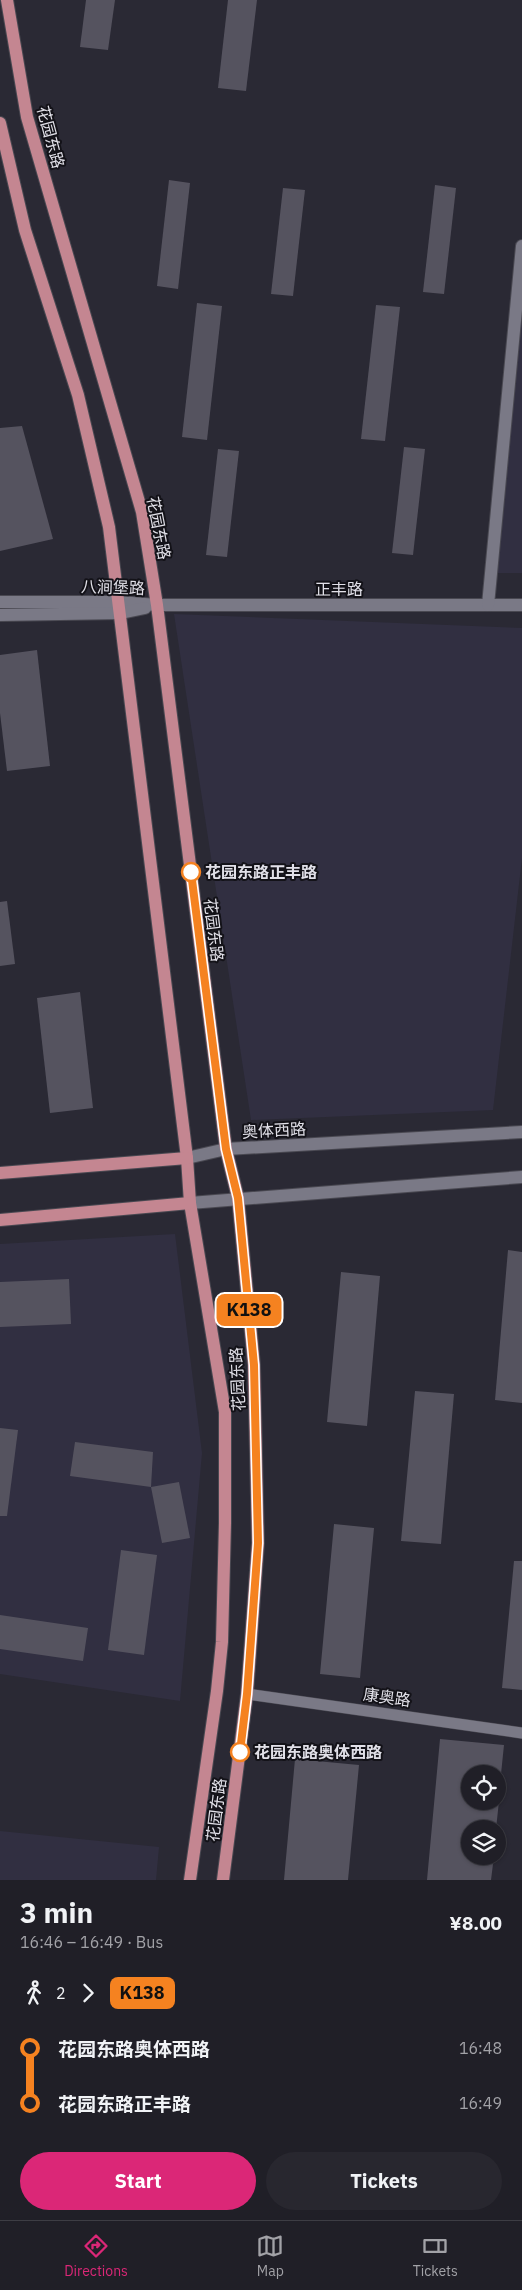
<!DOCTYPE html>
<meta charset="utf-8">
<style>
body{margin:0;font-family:"IBM Plex Sans","Noto Sans SC",sans-serif;background:#28272f;color:#f1f3f6;height:100vh;display:flex;flex-direction:column;font-size:19px;white-space:nowrap}
*{box-sizing:border-box;margin:0}
p{font-size:16px;color:#a2a2a7}
.icon{flex:none;width:28px;height:28px;fill:none;stroke:currentColor;stroke-width:2;stroke-linecap:round;stroke-linejoin:round}
.map{position:relative;height:1880px;overflow:hidden}
.panel{display:flex;flex-direction:column;background:#201f27;flex:1}
.panel>*{flex:none}
.badge{padding:0 10px;border-radius:8px;font-size:18px;line-height:32px}
.fabs{position:absolute;left:461px;top:1765px;display:grid;gap:10px}
.fabs a{display:grid;place-items:center;width:45px;height:45px;border-radius:50%;background:#201f27;box-shadow:0 1px 4px #0004,0 0 0 1px #3d3d44;font-size:25px}
.map>.badge{position:absolute;translate:-50% -50%;box-shadow:0 0 0 2px #fff}
.legs{display:flex;align-items:center;gap:8px;height:55px;padding:0 20px;font-size:16px}
.legs p{margin-inline-start:auto}
.overview{display:flex;align-items:center;justify-content:space-between;height:85px;padding:0 20px}
h1{font-size:28px;font-weight:800;line-height:38px}
.button{display:flex;gap:10px;margin-top:auto;padding:10px 20px}
.button a{flex:1;height:58px;border-radius:30px;background:#db2777;color:#fff;font-size:20px;font-weight:800;line-height:58px;text-align:center}
.button a+a{background:#28272f;color:#f1f3f6}
ul{padding:0 20px;list-style:none}
li{display:flex;align-items:center;gap:18px;height:55px;font-size:19px}
li i{display:grid;place-items:center;width:8px;height:100%;margin:0 6px;background:currentColor}
li i::after{content:'';width:12px;height:12px;margin:-6px;border:4px solid;border-radius:50%;background:#201f27}
li p{margin-inline-start:auto}
li:first-child i{background:linear-gradient(#0000 50%,currentColor 0)}
li:last-child i{background:linear-gradient(currentColor 50%,#0000 0)}
.dock{display:flex;justify-content:space-around;align-items:center;height:70px;border-top:1px solid #3d3d44;background:#201f27;font-size:14px;color:#a2a2a7}
.dock a{display:grid;justify-items:center;gap:2px}
.dock .on{color:#db2777}
.map>svg:first-child{display:block}
.built{fill:#312f41}
.building{fill:#55535f}
.lines{fill:none;stroke-linecap:round;stroke-linejoin:round}
.street-casing{stroke:#494851;stroke-width:12}
.secondary-casing{stroke:#494851;stroke-width:14}
.primary-casing{stroke:#494851;stroke-width:14}
.street{stroke:#7a7986;stroke-width:11}
.secondary{stroke:#7a7986;stroke-width:12}
.primary{stroke:#c48691;stroke-width:12}
.line-1-casing{stroke:#fff;stroke-width:11}
.line-1{stroke:#f58220;stroke-width:8}
.stop-1-dot{fill:#fff;stroke:#f58220;stroke-width:2.5}
.labels{text-anchor:middle;stroke-width:4;stroke-linejoin:round;paint-order:stroke}
.street-label{font-size:16px;fill:#e1e0e8;stroke:#131218}
.stop-label{font-size:16px;font-weight:bold;fill:#e1e0e8;stroke:#131218;text-anchor:start}
</style>
<div class="map">
<svg width="522" height="1880" viewBox="0 0 522 1880">
<rect width="100%" height="100%" fill="#2a2934"/>
<g class="built">
<path d="M 522,283 L 522,573 L 494,573 Z"/>
<path d="M 174,614 L 522,628 L 522,858 L 493,1110 L 251,1120 Z"/>
<path d="M 175,1234 L 202,1453 L 180,1701 L 0,1674 L 0,1244 Z"/>
<path d="M 0,1831 L 159,1847 L 156,1880 L 0,1880 Z"/>
</g>
<g class="building">
<path d="M 86,0 L 115,0 L 108,50 L 80,47 Z"/>
<path d="M 228,0 L 257,0 L 246,91 L 218,88 Z"/>
<path d="M 169,180 L 190,183 L 178,289 L 157,286 Z"/>
<path d="M 435,185 L 456,188 L 444,294 L 423,292 Z"/>
<path d="M 283,188 L 305,190 L 293,296 L 271,294 Z"/>
<path d="M 197,303 L 222,306 L 207,440 L 182,437 Z"/>
<path d="M 376,305 L 400,307 L 385,441 L 361,439 Z"/>
<path d="M 22,426 L 53,539 L 0,551 L 0,428 Z"/>
<path d="M 404,447 L 425,449 L 413,555 L 392,553 Z"/>
<path d="M 218,449 L 239,451 L 227,557 L 206,555 Z"/>
<path d="M 37,650 L 50,766 L 7,771 L 0,713 L 0,655 Z"/>
<path d="M 7,901 L 15,964 L 0,966 L 0,902 Z"/>
<path d="M 80,992 L 93,1108 L 50,1113 L 37,998 Z"/>
<path d="M 508,1250 L 522,1252 L 522,1403 L 495,1400 Z"/>
<path d="M 341,1272 L 380,1276 L 367,1426 L 327,1422 Z"/>
<path d="M 69,1279 L 71,1324 L 0,1327 L 0,1282 Z"/>
<path d="M 415,1391 L 454,1394 L 441,1544 L 401,1541 Z"/>
<path d="M 0,1428 L 18,1430 L 7,1516 L 0,1516 Z"/>
<path d="M 75,1442 L 153,1452 L 151,1487 L 70,1476 Z"/>
<path d="M 179,1482 L 190,1538 L 162,1543 L 151,1487 Z"/>
<path d="M 334,1524 L 374,1528 L 360,1678 L 320,1674 Z"/>
<path d="M 121,1550 L 157,1555 L 144,1655 L 108,1650 Z"/>
<path d="M 514,1561 L 522,1561 L 522,1690 L 502,1688 Z"/>
<path d="M 0,1615 L 88,1628 L 83,1661 L 0,1649 Z"/>
<path d="M 440,1739 L 504,1745 L 501,1774 L 470,1774 L 470,1801 L 499,1801 L 496,1829 L 470,1829 L 470,1856 L 494,1856 L 491,1880 L 427,1880 Z"/>
<path d="M 295,1759 L 359,1765 L 348,1880 L 284,1880 Z"/>
</g>
<g class="lines">
<g class="street-casing">
<path id="street" d="M 247,1694 L 522,1733"/>
</g>
<g class="secondary-casing">
<g id="secondary">
<path d="M 0,602 L 119,602 L 157,605 L 522,605"/>
<path d="M 488,605 L 522,246"/>
<path d="M 0,615 L 121,613 L 145,608"/>
<path d="M 187,1158 L 226,1149 L 522,1132"/>
<path d="M 190,1203 L 522,1177"/>
</g>
</g>
<g class="primary-casing">
<g id="primary">
<path d="M 7,0 L 27,117 L 142,512 L 157,605 L 226,1149 L 238,1198 L 254,1365 L 258,1543 L 247,1694 L 223,1880"/>
<path d="M 0,123 L 25,230 L 78,395 L 109,527 L 187,1158 L 190,1203 L 225,1412 L 225,1523 L 222,1642 L 217,1691 L 190,1880"/>
<path d="M 0,1173 L 187,1158"/>
<path d="M 0,1220 L 190,1203"/>
</g>
</g>
<use href="#street" class="street"/>
<use href="#secondary" class="secondary"/>
<use href="#primary" class="primary"/>
</g>
<g class="lines">
<g class="line-1-casing">
<path id="line-1" d="M 191,872 L 226,1149 L 238,1198 L 254,1365 L 258,1543 L 247,1694 L 240,1752"/>
</g>
<use href="#line-1" class="line-1"/>
</g>
<g class="stop-1-dot">
<circle cx="191" cy="872" r="9"/>
<circle cx="240" cy="1752" r="9"/>
</g>
<g class="labels">
<g class="street-label">
<text transform="translate(51 137) rotate(75)" y="6">花园东路</text>
<text transform="translate(159 528) rotate(79)" y="6">花园东路</text>
<text transform="translate(113 587) rotate(2)" y="6">八涧堡路</text>
<text x="339" y="595">正丰路</text>
<text transform="translate(214 930) rotate(83)" y="6">花园东路</text>
<text transform="translate(274 1130) rotate(-3)" y="6">奥体西路</text>
<text transform="translate(237 1379) rotate(-93)" y="6">花园东路</text>
<text transform="translate(387 1697) rotate(8)" y="6">康奥路</text>
<text transform="translate(216 1810) rotate(-83)" y="6">花园东路</text>
</g>
<g class="stop-label">
<text x="205" y="878">花园东路正丰路</text>
<text x="254" y="1758">花园东路奥体西路</text>
</g>
</g>
</svg>
<div class="fabs">
<a><svg class="icon" aria-label="locate" viewBox="0 0 24 24"><circle cx="12" cy="12" r="6"/><path d="M12 2v4M12 18v4M2 12h4M18 12h4"/></svg></a>
<a><svg class="icon" aria-label="layers" viewBox="0 0 24 24"><path d="M12 4l9 5-9 5-9-5zM3 14l9 5 9-5"/></svg></a>
</div>
<b class="badge" style="left:249px;top:1310px;background:#f58220;color:#111">K138</b>
</div>
<section class="panel">
<div class="overview"><div><h1>3 min</h1><p>16:46 – 16:49 · Bus</p></div><b>¥8.00</b></div>
<div class="legs"><svg class="icon" aria-label="walk" viewBox="0 0 24 24"><circle cx="13" cy="4" r="2"/><path d="M13 8l-2 6 4 7M11 14l-3 7M7 12l3-4h3l4 4"/></svg>2<svg class="icon" aria-label="forward" viewBox="0 0 24 24"><path d="M9 5l7 7-7 7"/></svg><b class="badge" style="background:#f58220;color:#111">K138</b></div>
<ul>
<li><i style="color:#f58220"></i><b>花园东路奥体西路</b><p>16:48</p></li>
<li><i style="color:#f58220"></i><b>花园东路正丰路</b><p>16:49</p></li>
</ul>
<div class="button"><a>Start</a><a>Tickets</a></div>
</section>
<nav class="dock">
<a class="on"><svg class="icon" aria-label="directions" viewBox="0 0 24 24"><path d="M12 3l9 9-9 9-9-9zM9 14v-3h6M13 9l2 2-2 2"/></svg>Directions</a>
<a><svg class="icon" aria-label="map" viewBox="0 0 24 24"><path d="M3 6l6-2 6 2 6-2v14l-6 2-6-2-6 2zM9 4v14M15 6v14"/></svg>Map</a>
<a><svg class="icon" aria-label="tickets" viewBox="0 0 24 24"><path d="M3 7h18v10H3zM15 7v10"/></svg>Tickets</a>
</nav>
